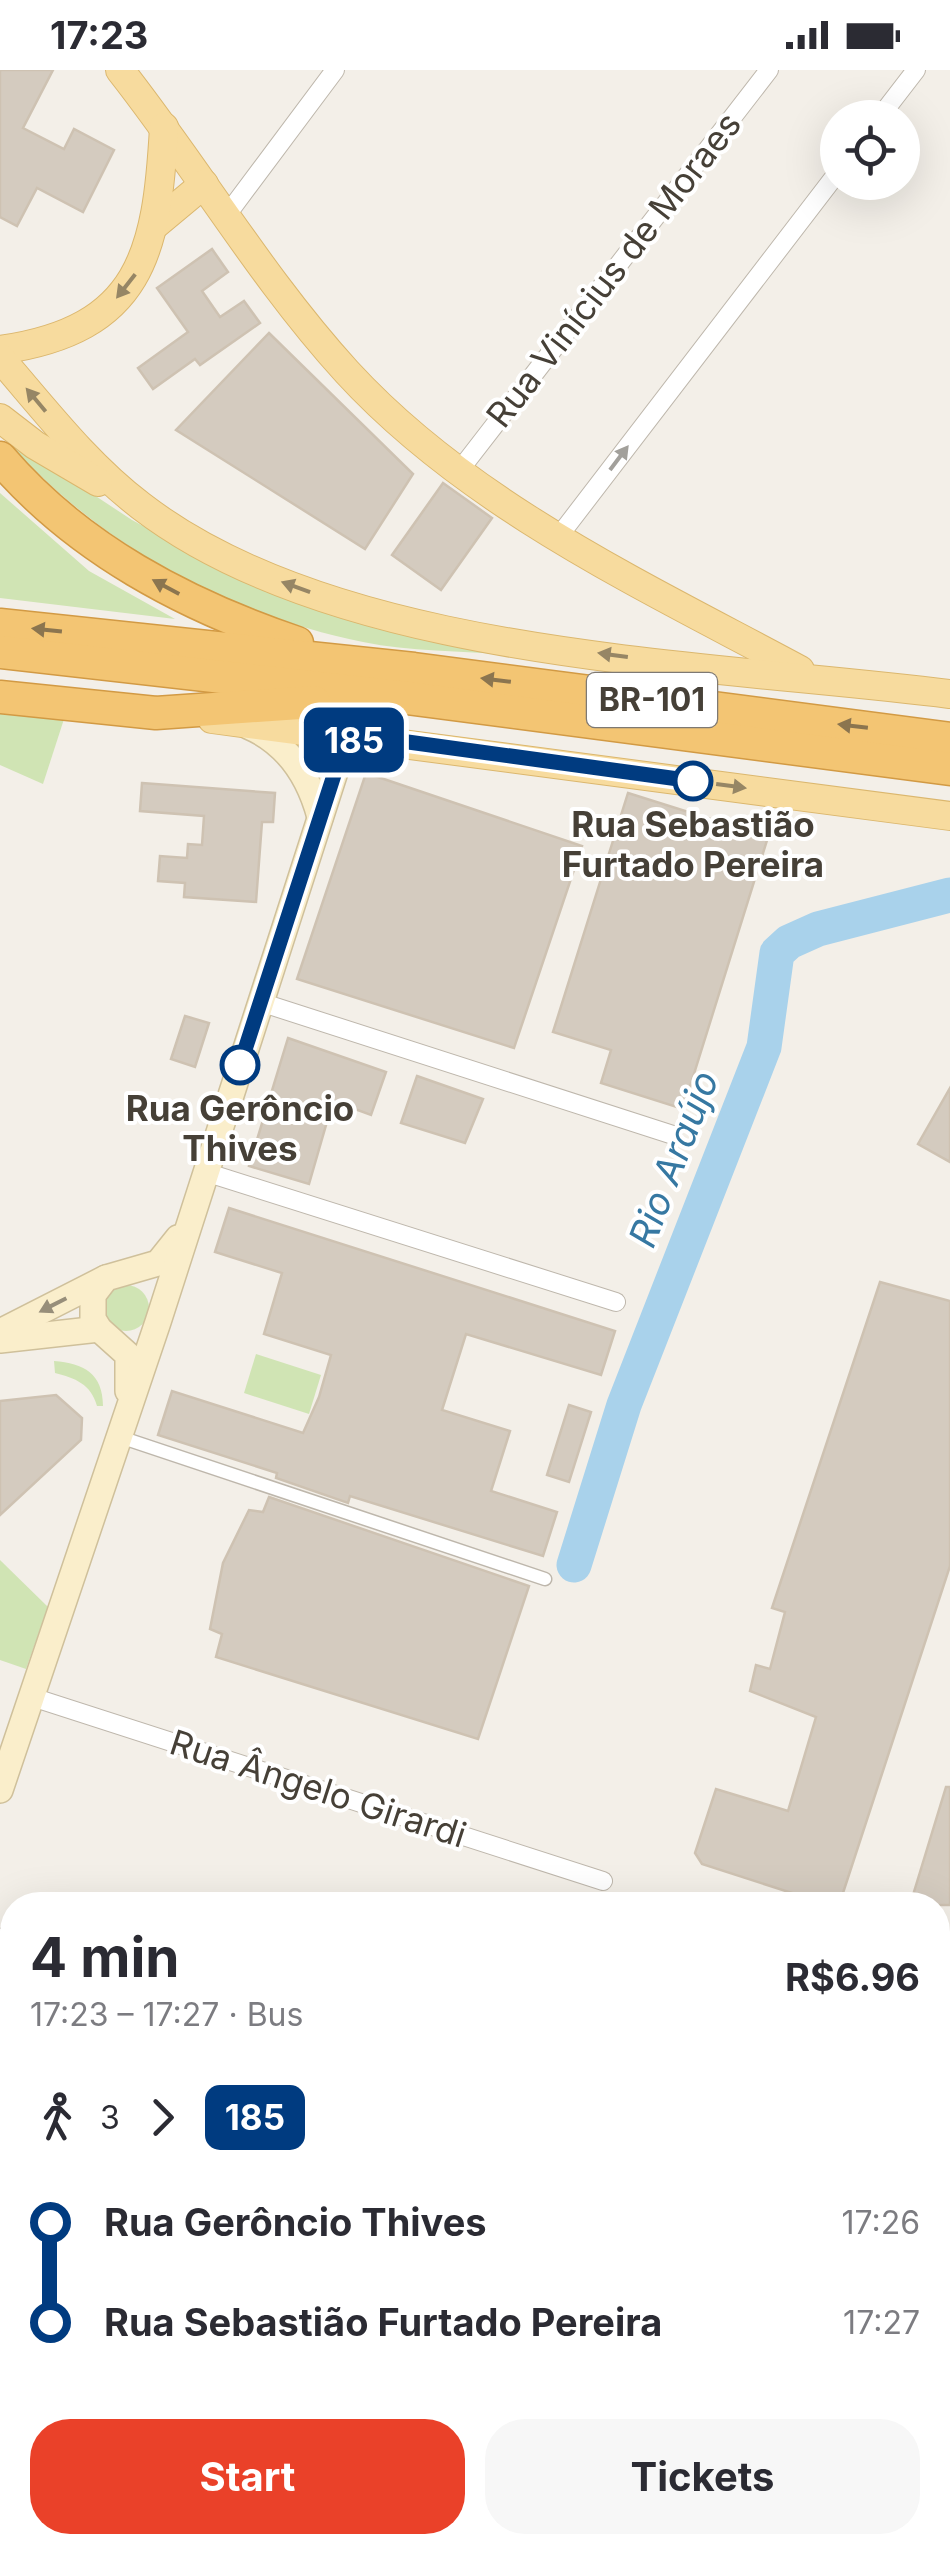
<!DOCTYPE html>
<meta charset="utf-8">
<style>
body{margin:0;font-family:Inter,sans-serif;background:#f7f7f7;color:#2b2b33;height:100vh;display:flex;flex-direction:column;font-size:38px;white-space:nowrap}
*{box-sizing:border-box;margin:0}
p{font-size:32px;color:#7c7c81}
.icon{flex:none;width:55px;height:55px;fill:none;stroke:currentColor;stroke-width:2;stroke-linecap:round;stroke-linejoin:round}
.map{position:relative;flex:1;overflow:hidden}
.details{position:absolute;left:0px;top:1822px;width:950px;height:662px;display:flex;flex-direction:column;background:#fff;border-radius:40px 40px 0 0;box-shadow:0 10px 40px #0002}
.details>*{flex:none}
.badge{padding:0 20px;border-radius:15px;font-size:35px;line-height:65px}
.tools{position:absolute;left:820px;top:30px;display:grid;gap:20px}
.tools a{display:grid;place-items:center;width:100px;height:100px;border-radius:50%;background:#fff;box-shadow:0 10px 40px #0002;font-size:50px}
.map>.badge{position:absolute;translate:-50% -50%;box-shadow:0 0 0 5px #fff}
.legs{display:flex;align-items:center;gap:15px;height:110px;padding:0 30px;font-size:32px}
.legs p{margin-inline-start:auto}
.overview{display:flex;align-items:center;justify-content:space-between;height:170px;padding:0 30px}
h1{font-size:55px;font-weight:700;line-height:75px}
.action{display:flex;gap:20px;margin-top:auto;padding:20px 30px}
.action a{flex:1;height:115px;border-radius:40px;background:#ea4129;color:#fff;font-size:40px;font-weight:700;line-height:115px;text-align:center}
.action a+a{background:#f7f7f7;color:#2b2b33}
ul{padding:0 30px;list-style:none}
li{display:flex;align-items:center;gap:35px;height:100px;font-size:38px}
li i{display:grid;place-items:center;width:15px;height:100%;margin:0 12px;background:currentColor}
li i::after{content:'';width:25px;height:25px;margin:-12px;border:8px solid;border-radius:50%;background:#fff}
li p{margin-inline-start:auto}
li:first-child i{background:linear-gradient(#0000 50%,currentColor 0)}
li:last-child i{background:linear-gradient(currentColor 50%,#0000 0)}
.status{display:flex;justify-content:space-between;align-items:center;height:70px;padding:0 50px;background:#fff;direction:ltr}
.status svg{height:28px;fill:currentColor}
.map>svg:first-child{display:block}
.green{fill:#d0e4b4}
.lines{fill:none;stroke-linecap:round;stroke-linejoin:round}
.river{stroke:#a9d2eb;stroke-width:35}
.building{fill:#d4cbbf;stroke:#cec2b2;stroke-width:2.5}
.pedestrian-casing{stroke:#beb7ac;stroke-width:15}
.minor-casing{stroke:#beb7ac;stroke-width:20}
.tertiary-casing{stroke:#beb7ac;stroke-width:25}
.secondary-casing{stroke:#cfc09b;stroke-width:28}
.primary-casing{stroke:#dbb76e;stroke-width:30}
.motorway-casing{stroke:#d29a44;stroke-width:35}
.pedestrian{stroke:#fff;stroke-width:12}
.minor{stroke:#fff;stroke-width:18}
.tertiary{stroke:#fff;stroke-width:22}
.secondary{stroke:#faeecb;stroke-width:25}
.primary{stroke:#f7db9e;stroke-width:28}
.motorway{stroke:#f3c573;stroke-width:32}
.oneway{fill:#968665}
.oneway2{fill:#a2a09b}
.oneway3{fill:#8b754f}
.oneway4{fill:#978e7a}
.line-1-casing{stroke:#fff;stroke-width:22}
.line-1{stroke:#003b80;stroke-width:15}
.stop-1-dot{fill:#fff;stroke:#003b80;stroke-width:5}
.labels{text-anchor:middle;stroke-width:8;stroke-linejoin:round;paint-order:stroke}
.shield{fill:#fff;stroke:#7e7973;stroke-width:2.5}
.shield-label{font-size:32px;font-weight:bold;fill:#464037}
.street-label{font-size:35px;fill:#464037;stroke:#fff}
.stop-label{font-size:35px;font-weight:bold;fill:#464037;stroke:#fff}
.water-label{font-size:38px;font-style:italic;fill:#3678a2;stroke:#fff}
</style>
<div class="status"><b>17:23</b><svg viewBox="0 0 49 12"><path d="M0 12V9h3v3zM5 12V6h3v6zM10 12V3h3v9zM15 12V0h3v12zM26 1h20v11H26zM47 4h2v5h-2z"/></svg></div>
<div class="map">
<svg width="950" height="2484" viewBox="0 0 950 2484">
<rect width="100%" height="100%" fill="#f3efe8"/>
<g class="green">
<path d="M 0,363 L 132,450 L 197,485 L 515,585 C 465,581 411,582 363,572 C 222,543 94,472 0,363 Z"/>
<path d="M 0,423 L 89,501 L 175,549 L 0,528 Z"/>
<path d="M 0,639 L 65,646 L 43,714 L 0,695 Z"/>
<circle cx="126" cy="1238" r="23"/>
<path d="M 256,1284 L 321,1305 L 309,1344 L 244,1323 Z"/>
<path d="M 54,1291 C 84,1293 103,1304 103,1336 L 97,1336 C 91,1314 75,1308 55,1303 Z"/>
<path d="M 0,1490 L 48,1537 L 26,1599 L 0,1590 Z"/>
</g>
<g class="lines">
<path class="river" d="M 574,1495 L 624,1335 L 764,977 L 777,883 L 789,872 L 818,859 L 950,825"/>
</g>
<g class="building">
<path d="M 0,0 L 53,0 L 23,58 L 64,79 L 74,59 L 114,80 L 83,142 L 37,118 L 17,156 L 0,147 Z"/>
<path d="M 212,179 L 228,202 L 202,221 L 220,247 L 244,231 L 260,253 L 200,295 L 195,289 L 153,319 L 138,298 L 188,262 L 157,218 Z"/>
<path d="M 269,263 L 413,404 L 365,479 L 176,360 Z"/>
<path d="M 443,413 L 492,448 L 441,520 L 392,485 Z"/>
<path d="M 366,703 L 582,776 L 514,978 L 297,909 Z"/>
<path d="M 142,713 L 275,723 L 273,752 L 262,752 L 256,832 L 184,827 L 185,813 L 158,811 L 160,786 L 187,788 L 188,774 L 202,775 L 204,746 L 140,741 Z"/>
<path d="M 628,723 L 768,767 L 683,1039 L 601,1013 L 611,980 L 553,962 Z"/>
<path d="M 185,946 L 209,953 L 195,997 L 171,989 Z"/>
<path d="M 288,968 L 386,1002 L 371,1045 L 333,1031 L 309,1114 L 249,1096 Z"/>
<path d="M 417,1006 L 483,1029 L 465,1073 L 401,1053 Z"/>
<path d="M 950,1018 L 950,1092 L 918,1074 Z"/>
<path d="M 229,1138 L 615,1261 L 601,1305 L 466,1264 L 442,1340 L 510,1361 L 491,1421 L 557,1442 L 543,1486 L 350,1426 L 348,1433 L 276,1408 L 277,1403 L 158,1365 L 172,1321 L 303,1363 L 319,1327 L 331,1285 L 264,1264 L 282,1203 L 215,1182 Z"/>
<path d="M 880,1212 L 950,1231 L 950,1496 L 841,1829 L 829,1835 L 702,1794 L 695,1783 L 716,1719 L 788,1741 L 816,1647 L 750,1621 L 756,1595 L 770,1599 L 785,1542 L 772,1538 Z"/>
<path d="M 56,1325 L 82,1348 L 81,1370 L 0,1445 L 0,1331 Z"/>
<path d="M 569,1335 L 591,1342 L 569,1412 L 547,1405 Z"/>
<path d="M 269,1427 L 529,1516 L 478,1669 L 216,1587 L 222,1564 L 210,1559 L 223,1493 L 249,1440 L 263,1442 Z"/>
<path d="M 946,1717 L 950,1717 L 950,1835 L 910,1835 Z"/>
</g>
<g class="lines">
<g class="pedestrian-casing">
<path id="pedestrian" d="M 120,1367 L 545,1509"/>
</g>
<g class="minor-casing">
<g id="minor">
<path d="M 879,48 L 916,0"/>
<path d="M 226,146 L 335,0"/>
<path d="M 459,401 L 769,0"/>
<path d="M 559,466 L 838,102"/>
<path d="M 260,932 L 673,1065"/>
<path d="M 205,1102 L 616,1232"/>
<path d="M 32,1627 L 603,1811"/>
<path d="M 0,2293 L 12,2298"/>
<path d="M 528,2472 L 562,2484"/>
<path d="M 0,2483 L 3,2484"/>
<path d="M 377,2484 L 380,2472"/>
</g>
</g>
<g class="tertiary-casing">
<g id="tertiary">
<path d="M 0,1870 L 12,1874"/>
<path d="M 0,2088 L 12,2092"/>
<path d="M 938,2179 L 950,2183"/>
<path d="M 938,2396 L 950,2400"/>
</g>
</g>
<g class="secondary-casing">
<g id="secondary">
<path d="M 248,656 C 288,673 309,706 320,747"/>
<path d="M 0,1262 L 106,1208"/>
<path d="M 0,1270 L 99,1259"/>
<path d="M 128,1321 L 128,1285 L 99,1259 L 93,1249 L 93,1225 L 106,1208 L 158,1193 L 178,1168"/>
<path d="M 0,1720 L 158,1252 L 335,702 L 357,665"/>
</g>
</g>
<g class="primary-casing">
<g id="primary">
<path d="M 120,0 C 198,99 262,209 347,302 C 469,435 644,516 800,600"/>
<path d="M 156,154 L 204,114"/>
<path d="M 0,280 C 142,260 157,182 164,57"/>
<path d="M 0,288 C 45,340 86,394 141,436 C 340,589 705,593 950,624"/>
<path d="M 0,348 L 35,375 L 98,412"/>
<path d="M 212,649 L 950,746"/>
</g>
</g>
<g class="motorway-casing">
<g id="motorway">
<path d="M 0,388 C 78,479 185,535 297,573"/>
<path d="M 0,555 L 414,599 L 950,669"/>
<path d="M 0,582 L 408,628 L 950,699"/>
<path d="M 0,627 L 156,643 L 314,632"/>
</g>
</g>
<use href="#pedestrian" class="pedestrian"/>
<use href="#minor" class="minor"/>
<use href="#tertiary" class="tertiary"/>
<use href="#secondary" class="secondary"/>
<use href="#primary" class="primary"/>
<use href="#motorway" class="motorway"/>
</g>
<defs><path id="oneway-solid" d="M-6-.8H1V-3.2L6.5 0L1 3.2V.8H-6Z" transform="scale(2.5)"/></defs>
<g class="oneway">
<use href="#oneway-solid" transform="translate(126 216) rotate(128)"/>
<use href="#oneway-solid" transform="translate(36 330) rotate(-130)"/>
<use href="#oneway-solid" transform="translate(296 517) rotate(-160)"/>
<use href="#oneway-solid" transform="translate(613 585) rotate(-172)"/>
<use href="#oneway-solid" transform="translate(731 716) rotate(8)"/>
</g>
<use class="oneway2" href="#oneway-solid" transform="translate(619 388) rotate(-53)"/>
<g class="oneway3">
<use href="#oneway-solid" transform="translate(166 517) rotate(-152)"/>
<use href="#oneway-solid" transform="translate(47 560) rotate(-174)"/>
<use href="#oneway-solid" transform="translate(496 610) rotate(-173)"/>
<use href="#oneway-solid" transform="translate(853 656) rotate(-173)"/>
</g>
<use class="oneway4" href="#oneway-solid" transform="translate(53 1235) rotate(153)"/>
<g class="lines">
<g class="line-1-casing">
<path id="line-1" d="M 240,995 L 335,702 L 357,665 L 693,711"/>
</g>
<use href="#line-1" class="line-1"/>
</g>
<g class="stop-1-dot">
<circle cx="693" cy="711" r="18"/>
<circle cx="240" cy="995" r="18"/>
</g>
<g class="labels">
<rect class="shield" x="587" y="603" width="130" height="54" rx="8"/>
<g class="shield-label">
<text x="652" y="641">BR-101</text>
</g>
<g class="street-label">
<text transform="translate(614 200) rotate(-52)" y="12">Rua Vinícius de Moraes</text>
<text transform="translate(318 1719) rotate(18)" y="12">Rua Ângelo Girardi</text>
</g>
<g class="stop-label">
<text x="693" y="767">Rua Sebastião<tspan x="693" dy="40">Furtado Pereira</tspan></text>
<text x="240" y="1051">Rua Gerôncio<tspan x="240" dy="40">Thives</tspan></text>
</g>
<g class="water-label">
<text transform="translate(674 1089) rotate(-69)" y="13">Rio Araújo</text>
</g>
</g>
</svg>
<div class="tools">
<a><svg class="icon" aria-label="locate" viewBox="0 0 24 24"><circle cx="12" cy="12" r="6"/><path d="M12 2v4M12 18v4M2 12h4M18 12h4"/></svg></a>
</div>
<b class="badge" style="left:354px;top:670px;background:#003b80;color:#fff">185</b>
<section class="details">
<div class="overview"><div><h1>4 min</h1><p>17:23 – 17:27 · Bus</p></div><b>R$6.96</b></div>
<div class="legs"><svg class="icon" aria-label="walk" viewBox="0 0 24 24"><circle cx="13" cy="4" r="2"/><path d="M13 8l-2 6 4 7M11 14l-3 7M7 12l3-4h3l4 4"/></svg>3<svg class="icon" aria-label="forward" viewBox="0 0 24 24"><path d="M9 5l7 7-7 7"/></svg><b class="badge" style="background:#003b80;color:#fff">185</b></div>
<ul>
<li><i style="color:#003b80"></i><b>Rua Gerôncio Thives</b><p>17:26</p></li>
<li><i style="color:#003b80"></i><b>Rua Sebastião Furtado Pereira</b><p>17:27</p></li>
</ul>
<div class="action"><a>Start</a><a>Tickets</a></div>
</section>
</div>
